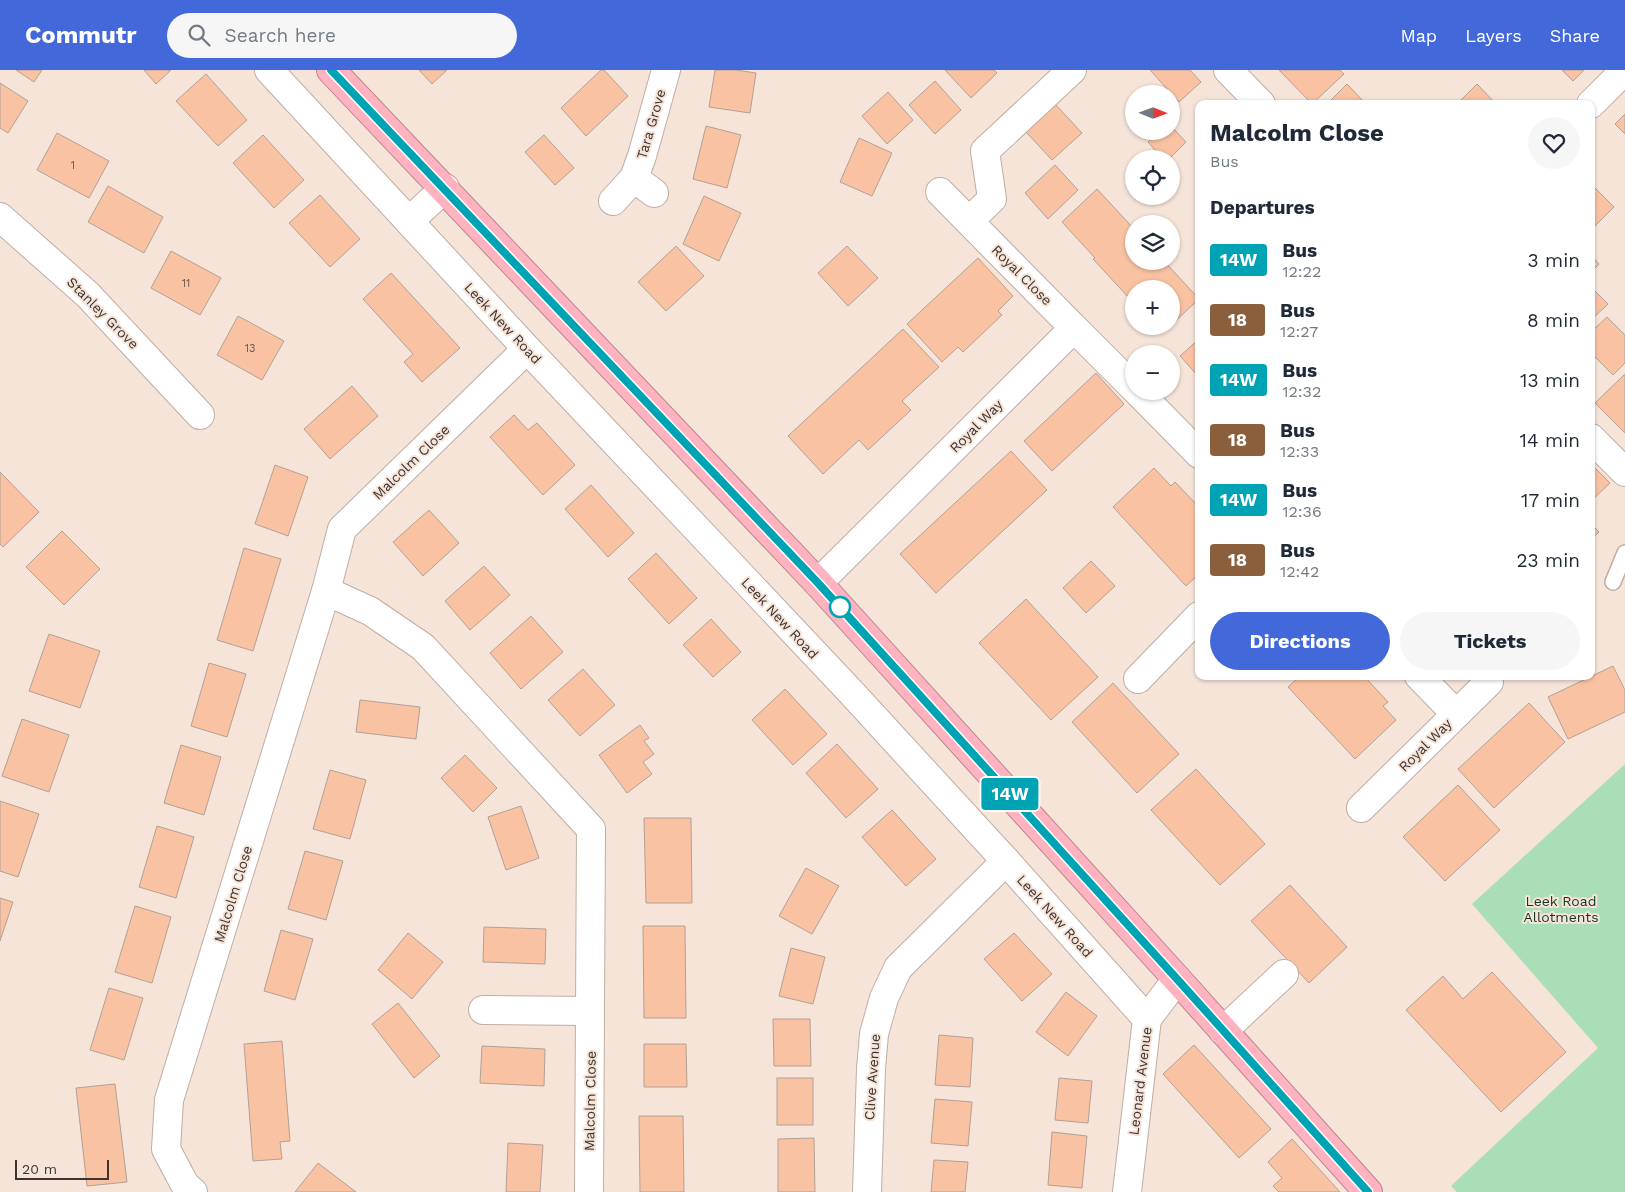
<!DOCTYPE html>
<meta charset="utf-8">
<style>
body{margin:0;font-family:"Work Sans",sans-serif;background:#f6f6f7;color:#1f2937;height:100vh;display:flex;flex-direction:column;font-size:19px;white-space:nowrap}
*{box-sizing:border-box;margin:0}
p{font-size:16px;color:#747a83}
.icon{flex:none;width:28px;height:28px;fill:none;stroke:currentColor;stroke-width:2;stroke-linecap:round;stroke-linejoin:round}
.map{position:relative;flex:1;overflow:hidden}
.panel{position:absolute;left:1195px;top:30px;width:400px;height:580px;display:flex;flex-direction:column;background:#fff;border-radius:10px;box-shadow:0 1px 4px #0004}
.panel>*{flex:none}
.badge{padding:0 10px;border-radius:4px;font-size:18px;line-height:32px}
.needle{width:32px;rotate:91deg}
.buttons{position:absolute;left:1125px;top:15px;display:grid;gap:10px}
.buttons a{display:grid;place-items:center;width:55px;height:55px;border-radius:50%;background:#fff;box-shadow:0 1px 4px #0004;font-size:25px}
.scale{position:absolute;left:15px;bottom:12px;width:94px;box-sizing:border-box;padding-left:5px;border:2px solid #3c3430;border-top:0;font-size:14px;line-height:18px;white-space:nowrap;color:#3c3430;-webkit-text-stroke:4px #f7e4d9;paint-order:stroke}
.map>.badge{position:absolute;translate:-50% -50%;box-shadow:0 0 0 2px #fff}
h2{padding:0 15px;font-size:19px;line-height:45px}
.round{display:grid;place-items:center;flex:none;width:52px;height:52px;border-radius:26px;background:#f6f6f7}
.overview{display:flex;align-items:center;justify-content:space-between;height:85px;padding:0 15px}
h1{font-size:24px;font-weight:700;line-height:38px}
.button{display:flex;gap:10px;margin-top:auto;padding:10px 15px}
.button a{flex:1;height:58px;border-radius:30px;background:#4268da;color:#fff;font-size:20px;font-weight:700;line-height:58px;text-align:center}
.button a+a{background:#f6f6f7;color:#1f2937}
ul{padding:0;list-style:none}
li{display:flex;align-items:center;gap:15px;height:60px;padding:0 15px}
li div{flex:1}
li b{display:block;font-size:19px}
li em{font-style:normal}
li .badge{min-width:55px;font-weight:700;text-align:center}
header{display:flex;align-items:center;gap:30px;box-sizing:border-box;height:70px;padding:0 25px;background:#4268da;color:#fff}
header strong{font-size:24px}
nav{display:flex;gap:28px;margin-inline-start:auto;font-size:18px}
.search{width:350px;height:45px;background:#f6f6f7;display:flex;align-items:center;gap:12px;box-sizing:border-box;padding:0 18px;border-radius:28px;color:#747a83;font-size:19px}
.map>svg:first-child{display:block}
.green{fill:#a9deb7}
.building{fill:#f9c2a2;stroke:#b3a096}
.lines{fill:none;stroke-linecap:round;stroke-linejoin:round}
.lane-casing{stroke:#c0ada3;stroke-width:18}
.street-casing{stroke:#c0ada3;stroke-width:30}
.highway-casing{stroke:#bb868e;stroke-width:30}
.lane{stroke:#fff;stroke-width:15}
.street{stroke:#fff;stroke-width:28}
.highway{stroke:#ffb2c0;stroke-width:28}
.line-casing{stroke:#fff;stroke-width:11}
.line{stroke:#00a3b4;stroke-width:8}
.stop-dot{fill:#fff;stroke:#00a3b4;stroke-width:2.5}
.labels{text-anchor:middle;stroke-width:4;stroke-linejoin:round;paint-order:stroke}
.number-label{font-size:11px;fill:#6b584c}
.street-label{font-size:14px;fill:#3c3430;stroke:#f7e4d9}
.park-label{font-size:14px;fill:#11381f;stroke:#f7e4d9}
</style>
<header>
<strong>Commutr</strong>
<div class="search"><svg class="icon" aria-label="search" viewBox="0 0 24 24"><circle cx="10" cy="10" r="6"/><path d="M15 15l6 6"/></svg>Search here</div>
<nav><a>Map</a><a>Layers</a><a>Share</a></nav>
</header>
<div class="map">
<svg width="1625" height="1122" viewBox="0 0 1625 1122">
<rect width="100%" height="100%" fill="#f7e4d9"/>
<path class="green" d="M 1625,694 L 1625,1122 L 1457,1122 L 1451,1116 L 1598,978 L 1472,834 Z"/>
<g class="building">
<path d="M 16,0 L 42,0 L 34,12 Z"/>
<path d="M 144,0 L 171,0 L 156,14 Z"/>
<path d="M 419,0 L 447,0 L 432,14 Z"/>
<path d="M 601,0 L 604,0 L 628,26 L 586,66 L 561,38 Z"/>
<path d="M 715,0 L 736,0 L 756,3 L 750,43 L 709,37 Z"/>
<path d="M 945,0 L 994,0 L 997,3 L 971,28 Z"/>
<path d="M 1150,0 L 1190,0 L 1201,12 L 1179,32 Z"/>
<path d="M 1279,0 L 1340,0 L 1344,4 L 1312,34 Z"/>
<path d="M 1562,0 L 1584,0 L 1573,11 Z"/>
<path d="M 206,4 L 247,50 L 218,76 L 176,31 Z"/>
<path d="M 935,11 L 961,40 L 935,64 L 909,35 Z"/>
<path d="M 0,13 L 28,31 L 8,63 L 0,58 Z"/>
<path d="M 1347,14 L 1366,34 L 1327,34 Z"/>
<path d="M 1477,14 L 1496,34 L 1457,34 Z"/>
<path d="M 888,22 L 913,50 L 887,74 L 862,46 Z"/>
<path d="M 1055,34 L 1082,63 L 1052,90 L 1026,62 Z"/>
<path d="M 1625,44 L 1625,64 L 1615,54 Z"/>
<path d="M 706,56 L 741,65 L 727,118 L 693,109 Z"/>
<path d="M 1171,56 L 1186,72 L 1169,89 L 1163,89 L 1148,72 L 1159,61 L 1171,61 Z"/>
<path d="M 57,63 L 109,91 L 89,128 L 37,100 Z"/>
<path d="M 263,65 L 304,110 L 274,138 L 233,93 Z"/>
<path d="M 544,65 L 574,98 L 555,115 L 525,82 Z"/>
<path d="M 859,68 L 892,83 L 872,126 L 840,112 Z"/>
<path d="M 1055,95 L 1078,120 L 1048,149 L 1025,123 Z"/>
<path d="M 1591,114 L 1614,137 L 1591,160 Z"/>
<path d="M 108,116 L 163,147 L 144,183 L 88,152 Z"/>
<path d="M 1097,119 L 1134,159 L 1134,191 L 1164,191 L 1199,229 L 1171,255 L 1171,219 L 1134,219 L 1134,230 L 1131,227 L 1130,229 L 1093,189 L 1095,188 L 1062,152 Z"/>
<path d="M 320,125 L 360,169 L 330,197 L 289,153 Z"/>
<path d="M 704,126 L 741,143 L 719,191 L 683,174 Z"/>
<path d="M 676,176 L 704,206 L 666,241 L 638,212 Z"/>
<path d="M 847,176 L 878,208 L 848,236 L 818,203 Z"/>
<path d="M 171,181 L 221,208 L 200,245 L 151,218 Z"/>
<path d="M 1591,185 L 1599,194 L 1591,202 Z"/>
<path d="M 978,188 L 1013,226 L 998,241 L 1002,245 L 963,282 L 958,277 L 942,292 L 907,254 Z"/>
<path d="M 391,203 L 460,278 L 422,312 L 404,292 L 413,284 L 363,229 Z"/>
<path d="M 1591,217 L 1608,234 L 1591,250 Z"/>
<path d="M 238,246 L 284,271 L 262,310 L 217,285 Z"/>
<path d="M 1607,247 L 1625,265 L 1625,293 L 1613,305 L 1591,283 L 1591,262 Z"/>
<path d="M 1158,256 L 1170,256 L 1164,262 Z"/>
<path d="M 903,259 L 939,297 L 902,331 L 911,340 L 868,380 L 859,370 L 823,404 L 788,366 Z"/>
<path d="M 1199,269 L 1199,307 L 1180,286 Z"/>
<path d="M 1096,303 L 1124,334 L 1052,401 L 1024,371 Z"/>
<path d="M 1625,304 L 1625,363 L 1595,333 Z"/>
<path d="M 352,316 L 378,346 L 330,389 L 304,359 Z"/>
<path d="M 514,345 L 528,360 L 537,353 L 575,395 L 543,425 L 490,367 Z"/>
<path d="M 1011,381 L 1047,420 L 936,523 L 900,484 Z"/>
<path d="M 1591,394 L 1610,413 L 1591,431 Z"/>
<path d="M 275,395 L 308,407 L 288,466 L 255,454 Z"/>
<path d="M 1154,398 L 1171,416 L 1175,412 L 1199,437 L 1199,504 L 1186,516 L 1113,437 Z"/>
<path d="M 0,402 L 39,442 L 3,477 L 0,474 Z"/>
<path d="M 591,415 L 634,463 L 608,487 L 565,439 Z"/>
<path d="M 429,440 L 459,473 L 423,506 L 393,472 Z"/>
<path d="M 1591,454 L 1599,462 L 1591,469 Z"/>
<path d="M 62,461 L 100,499 L 64,535 L 26,497 Z"/>
<path d="M 244,478 L 281,489 L 253,581 L 217,570 Z"/>
<path d="M 656,483 L 697,528 L 669,554 L 628,509 Z"/>
<path d="M 1091,491 L 1115,516 L 1086,543 L 1063,518 Z"/>
<path d="M 484,496 L 510,525 L 470,560 L 445,531 Z"/>
<path d="M 1026,529 L 1098,607 L 1051,650 L 979,573 Z"/>
<path d="M 531,546 L 563,582 L 521,619 L 490,583 Z"/>
<path d="M 711,549 L 741,582 L 713,607 L 683,575 Z"/>
<path d="M 49,564 L 100,581 L 80,638 L 29,621 Z"/>
<path d="M 209,593 L 246,604 L 227,667 L 191,656 Z"/>
<path d="M 1613,596 L 1625,620 L 1625,642 L 1568,669 L 1548,627 Z"/>
<path d="M 583,599 L 615,635 L 580,666 L 548,630 Z"/>
<path d="M 1300,606 L 1364,606 L 1388,632 L 1383,636 L 1396,650 L 1355,689 L 1288,617 Z"/>
<path d="M 1113,613 L 1179,684 L 1137,723 L 1072,652 Z"/>
<path d="M 785,619 L 827,664 L 793,695 L 752,650 Z"/>
<path d="M 360,630 L 420,637 L 416,669 L 356,662 Z"/>
<path d="M 1529,633 L 1565,672 L 1494,738 L 1458,699 Z"/>
<path d="M 22,649 L 69,665 L 49,722 L 2,706 Z"/>
<path d="M 640,655 L 649,668 L 644,671 L 654,684 L 643,692 L 652,704 L 627,723 L 599,685 Z"/>
<path d="M 837,674 L 878,719 L 846,748 L 806,703 Z"/>
<path d="M 181,675 L 221,687 L 204,745 L 164,733 Z"/>
<path d="M 465,685 L 497,718 L 473,742 L 441,708 Z"/>
<path d="M 1196,699 L 1265,774 L 1220,815 L 1151,740 Z"/>
<path d="M 330,700 L 366,710 L 350,769 L 313,759 Z"/>
<path d="M 1458,715 L 1500,760 L 1445,811 L 1403,767 Z"/>
<path d="M 0,731 L 39,744 L 18,807 L 0,801 Z"/>
<path d="M 521,736 L 539,788 L 506,800 L 488,747 Z"/>
<path d="M 892,740 L 936,789 L 906,816 L 862,767 Z"/>
<path d="M 644,748 L 691,748 L 692,833 L 646,833 Z"/>
<path d="M 157,756 L 194,767 L 176,828 L 139,817 Z"/>
<path d="M 305,781 L 343,791 L 326,850 L 288,839 Z"/>
<path d="M 806,798 L 839,816 L 812,864 L 779,846 Z"/>
<path d="M 1290,815 L 1347,877 L 1309,913 L 1251,851 Z"/>
<path d="M 0,828 L 13,832 L 0,871 Z"/>
<path d="M 135,836 L 171,847 L 152,913 L 115,902 Z"/>
<path d="M 643,856 L 685,856 L 686,948 L 644,948 Z"/>
<path d="M 484,857 L 546,859 L 545,894 L 483,892 Z"/>
<path d="M 281,860 L 313,869 L 295,930 L 264,921 Z"/>
<path d="M 408,863 L 443,892 L 412,929 L 378,900 Z"/>
<path d="M 1014,863 L 1052,904 L 1022,931 L 984,889 Z"/>
<path d="M 791,878 L 825,887 L 813,934 L 779,926 Z"/>
<path d="M 1492,902 L 1566,982 L 1501,1042 L 1406,940 L 1443,906 L 1463,929 Z"/>
<path d="M 109,918 L 143,928 L 124,990 L 90,980 Z"/>
<path d="M 1066,922 L 1097,946 L 1068,986 L 1036,962 Z"/>
<path d="M 398,933 L 440,986 L 414,1008 L 372,954 Z"/>
<path d="M 773,949 L 810,949 L 811,996 L 774,996 Z"/>
<path d="M 939,965 L 973,968 L 970,1017 L 935,1015 Z"/>
<path d="M 282,971 L 290,1071 L 280,1072 L 282,1089 L 253,1091 L 244,974 Z"/>
<path d="M 644,974 L 686,974 L 687,1017 L 644,1017 Z"/>
<path d="M 1194,975 L 1271,1059 L 1239,1088 L 1163,1004 Z"/>
<path d="M 482,976 L 545,979 L 544,1016 L 480,1013 Z"/>
<rect x="777" y="1008" width="36" height="47"/>
<path d="M 1059,1008 L 1092,1011 L 1088,1053 L 1055,1050 Z"/>
<path d="M 115,1014 L 127,1112 L 87,1116 L 76,1018 Z"/>
<path d="M 935,1029 L 972,1032 L 968,1076 L 931,1073 Z"/>
<path d="M 639,1046 L 683,1046 L 684,1122 L 640,1122 Z"/>
<path d="M 1052,1062 L 1087,1066 L 1082,1118 L 1048,1115 Z"/>
<path d="M 814,1068 L 815,1122 L 778,1122 L 778,1069 Z"/>
<path d="M 1292,1069 L 1340,1122 L 1279,1122 L 1273,1116 L 1282,1108 L 1268,1092 Z"/>
<path d="M 508,1073 L 543,1075 L 540,1122 L 506,1122 Z"/>
<path d="M 934,1090 L 968,1092 L 965,1122 L 931,1122 Z"/>
<path d="M 318,1093 L 356,1122 L 295,1122 Z"/>
</g>
<g class="lines">
<g class="lane-casing">
<path id="lane" d="M 1613,512 L 1625,483"/>
</g>
<g class="street-casing">
<g id="street">
<path d="M 269,0 L 527,279 L 849,620 L 1006,791 L 1147,949"/>
<path d="M 1228,0 L 1261,34"/>
<path d="M 1591,34 L 1625,0"/>
<path d="M 634,108 L 642,86 L 666,0"/>
<path d="M 940,122 L 1074,258"/>
<path d="M 613,131 L 634,108 L 654,123"/>
<path d="M 0,147 L 88,225 L 200,345"/>
<path d="M 409,151 L 445,118"/>
<path d="M 969,151 L 992,129 L 985,81 L 1072,0"/>
<path d="M 1137,321 L 1199,384"/>
<path d="M 1591,368 L 1625,402"/>
<path d="M 818,513 L 1074,258 L 1134,318"/>
<path d="M 326,521 L 370,541 L 423,577 L 591,759 L 589,1122"/>
<path d="M 1419,606 L 1456,644"/>
<path d="M 1138,609 L 1199,546"/>
<path d="M 1361,738 L 1489,612"/>
<path d="M 483,940 L 590,941"/>
<path d="M 1223,961 L 1284,904"/>
<path d="M 193,1122 L 185,1115 L 166,1079 L 169,1030 L 326,521 L 342,459 L 527,279"/>
<path d="M 867,1122 L 871,999 L 874,964 L 884,928 L 898,898 L 1006,791"/>
<path d="M 1127,1122 L 1147,949 L 1177,909"/>
</g>
</g>
<g class="highway-casing">
<path id="highway" d="M 331,0 L 818,513 L 1177,909 L 1368,1122"/>
</g>
<use href="#lane" class="lane"/>
<use href="#street" class="street"/>
<use href="#highway" class="highway"/>
</g>
<g class="lines">
<g class="line-casing">
<path id="line" d="M 331,0 L 818,513 L 1177,909 L 1368,1122"/>
</g>
<use href="#line" class="line"/>
</g>
<circle class="stop-dot" cx="840" cy="537" r="10"/>
<g class="labels">
<g class="number-label">
<text x="73" y="99">1</text>
<text x="186" y="217">11</text>
<text x="250" y="282">13</text>
</g>
<g class="street-label">
<text transform="translate(651 54) rotate(-74)" y="5">Tara Grove</text>
<text transform="translate(1022 205) rotate(45)" y="5">Royal Close</text>
<text transform="translate(103 243) rotate(45)" y="5">Stanley Grove</text>
<text transform="translate(503 253) rotate(47)" y="5">Leek New Road</text>
<text transform="translate(976 356) rotate(-45)" y="5">Royal Way</text>
<text transform="translate(411 392) rotate(-44)" y="5">Malcolm Close</text>
<text transform="translate(780 548) rotate(47)" y="5">Leek New Road</text>
<text transform="translate(1425 675) rotate(-45)" y="5">Royal Way</text>
<text transform="translate(233 824) rotate(-73)" y="5">Malcolm Close</text>
<text transform="translate(1055 846) rotate(48)" y="5">Leek New Road</text>
<text transform="translate(872 1007) rotate(-86)" y="5">Clive Avenue</text>
<text transform="translate(1140 1011) rotate(-83)" y="5">Leonard Avenue</text>
<text transform="translate(590 1031) rotate(-89)" y="5">Malcolm Close</text>
</g>
<g class="park-label">
<text x="1561" y="836">Leek Road<tspan x="1561" dy="16">Allotments</tspan></text>
</g>
</g>
</svg>
<div class="buttons">
<a><svg class="needle" viewBox="-14 -14 28 28"><path d="M0-13l5 13h-10z" fill="#e53935"/><path d="M0 13l5-13h-10z" fill="#747a83"/></svg></a>
<a><svg class="icon" aria-label="locate" viewBox="0 0 24 24"><circle cx="12" cy="12" r="6"/><path d="M12 2v4M12 18v4M2 12h4M18 12h4"/></svg></a>
<a><svg class="icon" aria-label="layers" viewBox="0 0 24 24"><path d="M12 4l9 5-9 5-9-5zM3 14l9 5 9-5"/></svg></a>
<a>+</a>
<a>−</a>
</div>
<div class="scale">20 m</div>
<b class="badge" style="left:1010px;top:724px;background:#00a3b4;color:#fff">14W</b>
<section class="panel">
<div class="overview"><div><h1>Malcolm Close</h1><p>Bus</p></div><a class="round"><svg class="icon" aria-label="heart" viewBox="0 0 24 24"><path d="M12 20l-8-8c-3-5 5-10 8-4 3-6 11-1 8 4z"/></svg></a></div>
<h2>Departures</h2>
<ul>
<li><span class="badge" style="background:#00a3b4;color:#fff">14W</span><div><b>Bus</b><p>12:22</p></div><em>3 min</em></li>
<li><span class="badge" style="background:#8b5e3c;color:#fff">18</span><div><b>Bus</b><p>12:27</p></div><em>8 min</em></li>
<li><span class="badge" style="background:#00a3b4;color:#fff">14W</span><div><b>Bus</b><p>12:32</p></div><em>13 min</em></li>
<li><span class="badge" style="background:#8b5e3c;color:#fff">18</span><div><b>Bus</b><p>12:33</p></div><em>14 min</em></li>
<li><span class="badge" style="background:#00a3b4;color:#fff">14W</span><div><b>Bus</b><p>12:36</p></div><em>17 min</em></li>
<li><span class="badge" style="background:#8b5e3c;color:#fff">18</span><div><b>Bus</b><p>12:42</p></div><em>23 min</em></li>
</ul>
<div class="button"><a>Directions</a><a>Tickets</a></div>
</section>
</div>
